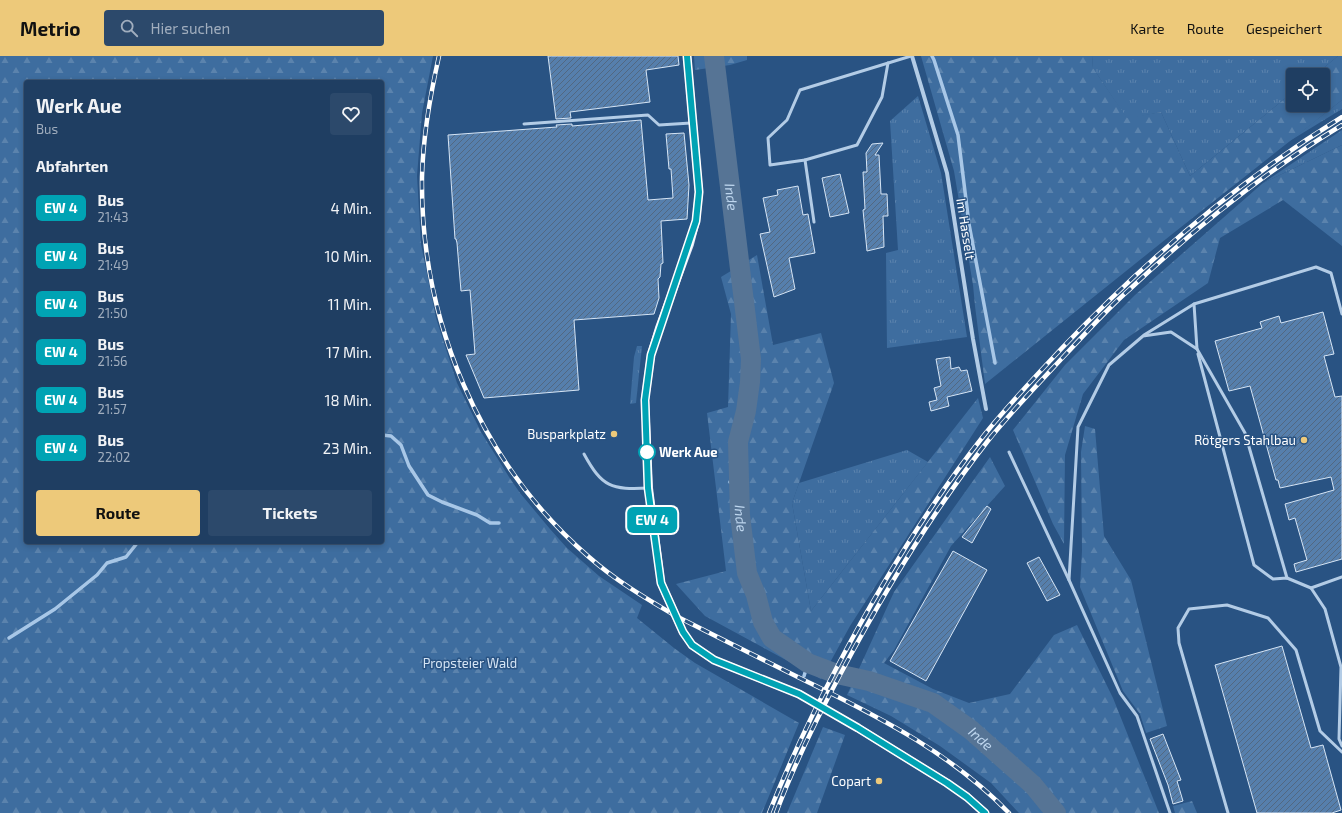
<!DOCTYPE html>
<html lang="de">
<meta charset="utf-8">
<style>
body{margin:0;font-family:"Exo 2",sans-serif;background:#2c496b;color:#f1f3f6;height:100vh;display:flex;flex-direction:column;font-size:15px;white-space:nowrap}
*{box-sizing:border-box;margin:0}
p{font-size:13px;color:#a1aebe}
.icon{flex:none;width:22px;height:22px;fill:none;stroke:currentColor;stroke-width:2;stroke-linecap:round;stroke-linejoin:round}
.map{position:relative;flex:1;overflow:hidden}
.sheet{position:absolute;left:24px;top:24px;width:360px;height:464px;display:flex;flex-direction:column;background:#1f3e62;border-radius:4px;box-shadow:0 2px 6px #0003,0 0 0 1px #3c5777}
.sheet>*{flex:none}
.badge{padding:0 8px;border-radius:6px;font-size:14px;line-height:26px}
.tools{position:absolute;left:1286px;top:12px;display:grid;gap:8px}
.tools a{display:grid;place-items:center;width:44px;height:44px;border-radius:4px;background:#1f3e62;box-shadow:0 2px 6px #0003,0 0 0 1px #3c5777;font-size:20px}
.map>.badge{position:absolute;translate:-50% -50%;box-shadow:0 0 0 2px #fff}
h2{padding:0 12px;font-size:15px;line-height:36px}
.round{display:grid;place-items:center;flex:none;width:42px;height:42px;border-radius:4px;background:#2c496b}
.head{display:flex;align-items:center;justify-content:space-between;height:68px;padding:0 12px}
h1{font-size:19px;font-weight:700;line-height:30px}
.primary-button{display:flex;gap:8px;margin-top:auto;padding:8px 12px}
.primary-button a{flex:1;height:46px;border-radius:4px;background:#edc97a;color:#111;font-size:16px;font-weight:700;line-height:46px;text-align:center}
.primary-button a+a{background:#2c496b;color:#f1f3f6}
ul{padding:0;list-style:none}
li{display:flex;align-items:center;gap:12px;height:48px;padding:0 12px}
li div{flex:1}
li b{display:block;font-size:15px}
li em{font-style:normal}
li .badge{min-width:44px;font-weight:700;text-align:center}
header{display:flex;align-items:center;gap:24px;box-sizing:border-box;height:56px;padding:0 20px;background:#edc97a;color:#111}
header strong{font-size:19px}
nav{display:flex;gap:22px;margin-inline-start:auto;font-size:14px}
.search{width:280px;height:36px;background:#2c496b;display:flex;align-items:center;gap:10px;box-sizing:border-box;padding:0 14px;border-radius:4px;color:#a1aebe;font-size:15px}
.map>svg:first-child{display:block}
.grass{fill:url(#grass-tufts)}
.forest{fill:url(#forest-firs);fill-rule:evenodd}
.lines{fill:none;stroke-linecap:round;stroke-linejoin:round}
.stream{stroke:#a8c7e7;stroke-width:3.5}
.river{stroke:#567495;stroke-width:20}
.building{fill:url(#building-hatch);stroke:#d6e5f5}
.lane{stroke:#b3cce6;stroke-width:3}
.street{stroke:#b3cce6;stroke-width:4}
.secondary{stroke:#dce8f6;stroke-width:8}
.rail-casing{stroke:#fff;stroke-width:4.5}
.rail{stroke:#295383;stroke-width:3;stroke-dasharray:9;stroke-linecap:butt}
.line-casing{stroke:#fff;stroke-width:9}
.line{stroke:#00a3b4;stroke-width:6}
.poi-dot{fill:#edc97a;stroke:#295383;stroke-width:1.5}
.stop-dot{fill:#fff;stroke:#00a3b4;stroke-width:2}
.labels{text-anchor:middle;stroke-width:3;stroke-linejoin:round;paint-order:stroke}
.street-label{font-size:13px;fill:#fff;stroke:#295383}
.poi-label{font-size:13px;fill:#fff;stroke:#295383;text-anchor:end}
.stop-label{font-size:13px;font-weight:bold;fill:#fff;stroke:#295383;text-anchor:start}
.park-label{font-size:13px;fill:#d6e5f5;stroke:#295383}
.water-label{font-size:14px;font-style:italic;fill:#bed6ee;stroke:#295383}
</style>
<header>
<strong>Metrio</strong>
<div class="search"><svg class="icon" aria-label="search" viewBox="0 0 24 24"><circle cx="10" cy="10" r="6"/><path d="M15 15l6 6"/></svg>Hier suchen</div>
<nav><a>Karte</a><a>Route</a><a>Gespeichert</a></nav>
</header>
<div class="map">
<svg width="1342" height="757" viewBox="0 0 1342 757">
<defs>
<pattern id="grass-tufts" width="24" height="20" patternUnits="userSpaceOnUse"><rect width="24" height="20" fill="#3e6d9f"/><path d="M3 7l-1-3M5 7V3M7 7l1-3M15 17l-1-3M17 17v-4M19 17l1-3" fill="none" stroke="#5b83ad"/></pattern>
<pattern id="forest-firs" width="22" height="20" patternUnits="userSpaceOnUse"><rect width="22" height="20" fill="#3e6d9f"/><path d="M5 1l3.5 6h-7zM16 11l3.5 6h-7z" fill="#5b83ad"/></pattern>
<pattern id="building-hatch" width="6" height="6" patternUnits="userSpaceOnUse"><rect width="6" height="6" fill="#567fac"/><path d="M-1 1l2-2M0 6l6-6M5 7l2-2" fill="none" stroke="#526881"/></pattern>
</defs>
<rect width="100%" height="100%" fill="#295383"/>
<g class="grass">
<path d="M 1092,0 L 1338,0 L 1315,19 L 1293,19 L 1293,36 L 1190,120 L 1161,56 L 1127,63 L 1093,12 Z"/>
<path d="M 918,40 L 941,117 L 967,281 L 887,292 L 886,197 L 898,194 L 890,65 Z"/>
<path d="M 1342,44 L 1342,53 L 1288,86 Z"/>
<path d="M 1342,74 L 1342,89 L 1263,127 Z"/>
<path d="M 637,290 L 642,290 L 636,347 L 630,348 L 634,301 Z"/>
<path d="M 907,394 L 928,406 L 811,555 L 792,447 L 799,427 Z"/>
</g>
<g class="forest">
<path d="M 0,0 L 433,0 L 422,57 L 417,120 L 421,188 L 436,262 L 457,327 L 481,376 L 509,421 L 520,437 L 550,473 L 567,492 L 599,520 L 642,549 L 637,562 L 674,592 L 695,607 L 799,667 L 762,757 L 0,757 ZM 26,26 L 382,26 L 382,486 L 26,486 Z"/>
<path d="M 694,0 L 747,0 L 747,4 L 730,9 L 695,14 Z"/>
<path d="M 921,0 L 1092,0 L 1093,12 L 1127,62 L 1161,56 L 1190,120 L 1293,36 L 1293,49 L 1323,49 L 1323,19 L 1315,19 L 1338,0 L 1342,0 L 1342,44 L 1171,179 L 985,328 L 975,250 L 973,229 L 954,115 Z"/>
<path d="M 1342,89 L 1342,190 L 1283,144 L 1220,182 L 1208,227 L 1124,284 L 1083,338 L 1065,399 L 1064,488 L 1053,468 L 1013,374 L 1065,309 L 1135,239 L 1263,127 Z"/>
<path d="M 757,199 L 773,289 L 821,277 L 834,327 L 792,447 L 811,555 L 978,342 L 983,362 L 850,570 L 821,623 L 705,560 L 676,528 L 726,515 L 707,357 L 728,351 L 731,258 L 721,221 Z"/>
<path d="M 1085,370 L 1095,373 L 1104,480 L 1131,524 L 1167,670 L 1146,677 L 1140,658 L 1123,635 L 1080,531 L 1082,495 L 1081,396 Z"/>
<path d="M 990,401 L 1005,430 L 951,490 L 894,594 L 884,607 L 933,633 L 969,647 L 1010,638 L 1054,579 L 1077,569 L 1113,642 L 1159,757 L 1019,757 L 991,727 L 940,690 L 891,660 L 847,639 L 894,536 Z"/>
<path d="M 823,671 L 845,679 L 817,757 L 787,757 Z"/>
<path d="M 1192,745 L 1197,757 L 1175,757 L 1173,750 Z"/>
</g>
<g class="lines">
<g class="stream">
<path d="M 932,0 L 934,4 L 958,79 L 969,168 L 995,307"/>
<path d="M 382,379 L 391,380 L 401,389 L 409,410 L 428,439 L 442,446 L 477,459 L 490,467 L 499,467"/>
<path d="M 730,426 L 739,425"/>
<path d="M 9,582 L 55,553 L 97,519 L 107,507 L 126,501 L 138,486"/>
<path d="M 804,620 L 808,607"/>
</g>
<path class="river" id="s1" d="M 714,0 L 751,303 L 750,326 L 746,355 L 738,386 L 740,459 L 747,517 L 756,539 L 763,566 L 772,582 L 808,607 L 837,618 L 869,625 L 933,647 L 971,674 L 1033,729 L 1056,757"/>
</g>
<g class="building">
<path d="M 548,0 L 678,0 L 679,9 L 646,14 L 650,46 L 570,56 L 571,62 L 556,63 Z"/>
<path d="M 641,64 L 648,144 L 673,142 L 671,113 L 669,113 L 666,78 L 684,77 L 689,129 L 687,163 L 661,165 L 663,207 L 661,208 L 660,221 L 658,223 L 659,242 L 654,258 L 574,264 L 579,334 L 484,342 L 466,299 L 475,298 L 470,234 L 461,235 L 457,187 L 456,183 L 455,183 L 448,79 L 557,71 L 556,69 L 572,68 L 572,70 Z"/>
<path d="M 883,87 L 875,99 L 879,99 L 881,138 L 887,138 L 888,160 L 883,160 L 884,191 L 867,195 L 863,154 L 865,153 L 863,116 L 867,116 L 866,97 L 872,88 Z"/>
<path d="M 840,118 L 849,157 L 830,161 L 822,122 Z"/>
<path d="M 798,130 L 803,159 L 808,158 L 815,197 L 789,202 L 795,233 L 774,241 L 760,178 L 770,176 L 763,142 L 778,139 L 777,134 Z"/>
<path d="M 1323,256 L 1334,298 L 1324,300 L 1335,341 L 1342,340 L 1342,503 L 1296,516 L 1294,508 L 1307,504 L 1295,462 L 1289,464 L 1285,448 L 1334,434 L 1331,421 L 1280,432 L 1278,424 L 1276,424 L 1250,330 L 1229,335 L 1215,285 L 1262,272 L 1260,266 L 1279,260 L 1281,267 Z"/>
<path d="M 950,301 L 951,313 L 959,311 L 961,315 L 967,314 L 972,335 L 947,341 L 949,350 L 931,355 L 929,346 L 937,344 L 934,332 L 941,330 L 936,303 Z"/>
<path d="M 987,450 L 991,453 L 972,487 L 962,481 Z"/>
<path d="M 953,495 L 987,514 L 926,625 L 890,605 Z"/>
<path d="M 1039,501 L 1060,539 L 1047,545 L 1027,507 Z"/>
<path d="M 1282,590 L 1311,692 L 1323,689 L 1341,754 L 1332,757 L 1257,757 L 1215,609 Z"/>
<path d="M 1163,678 L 1181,724 L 1177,725 L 1183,745 L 1173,748 L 1168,729 L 1150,683 Z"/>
</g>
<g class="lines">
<g class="lane">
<path d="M 524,68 L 648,59 L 659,69 L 691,67"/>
<path d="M 805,104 L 857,89 L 882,41 L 888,7"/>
<path d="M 814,166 L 805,104 L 770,109 L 768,82 L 787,64 L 800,34 L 911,0"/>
<path d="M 1194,248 L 1197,293"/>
<path d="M 1144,279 L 1194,248 L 1316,211 L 1331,217 L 1342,258"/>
<path d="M 1198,298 L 1254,509 L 1273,523 L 1287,522 L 1311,532 L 1325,553 L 1341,611 L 1339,683 L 1342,690"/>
<path d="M 1009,396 L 1069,524 L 1120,637 L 1137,660 L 1170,757"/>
<path d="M 584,398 C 602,431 611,434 649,432"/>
<path d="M 1069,524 L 1078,371 L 1109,309 L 1143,280 L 1171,276 L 1197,293 L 1245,377 L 1287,522"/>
<path d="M 1311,532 L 1342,521"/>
<path d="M 1228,757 L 1179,587 L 1178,572 L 1189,553 L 1227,549 L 1268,562 L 1296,594 L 1320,675 L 1342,696"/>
</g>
<path class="street" d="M 912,0 L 947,117 L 973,283 L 986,353"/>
<path class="secondary" d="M 687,0 L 699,136 L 696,165 L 690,188 L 659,272 L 651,299 L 645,344 L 649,432 L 661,527 L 683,576 L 692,589 L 714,604 L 799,638 L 858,672 L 947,727 L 967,741 L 985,757"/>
<g class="rail-casing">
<g id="rail">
<path d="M 439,0 C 430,40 423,80 422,121 C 420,264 480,407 589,501 C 615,524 645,542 676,560 C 721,583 766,605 812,628 C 883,663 953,699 1009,757"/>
<path d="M 769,757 C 789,707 812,658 837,611 C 880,529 928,450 985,378 C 1009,348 1036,320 1062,292 C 1146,204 1238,125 1342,61"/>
<path d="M 776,757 C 794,709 817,662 841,617 C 884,536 931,458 987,386 C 1012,355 1039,327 1066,298 C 1087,276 1107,253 1130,233 C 1195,172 1266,115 1342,69"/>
</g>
</g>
<use href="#rail" class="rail"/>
</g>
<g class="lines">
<g class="line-casing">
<path id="line" d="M 687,0 L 699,136 L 696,165 L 651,299 L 645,344 L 648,432 L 661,527 L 683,576 L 692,589 L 714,604 L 799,638 L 858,672 L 947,727 L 967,741 L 985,757"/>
</g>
<use href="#line" class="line"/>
</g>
<g class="poi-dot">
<circle cx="614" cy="378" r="4"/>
<circle cx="1304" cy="384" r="4"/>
<circle cx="879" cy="725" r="4"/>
</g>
<circle class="stop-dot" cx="647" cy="396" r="8"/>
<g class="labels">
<g class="street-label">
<text transform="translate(966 173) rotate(81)" y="5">Im Hasselt</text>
</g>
<g class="poi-label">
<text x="606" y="383">Busparkplatz</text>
<text x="1296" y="389">Rötgers Stahlbau</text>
<text x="871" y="730">Copart</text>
</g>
<g class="stop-label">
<text x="659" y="401">Werk Aue</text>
</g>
<g class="park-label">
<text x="470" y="612">Propsteier Wald</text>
</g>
<g class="water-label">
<text dy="5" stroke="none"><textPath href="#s1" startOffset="142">Inde</textPath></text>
<text dy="5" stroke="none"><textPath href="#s1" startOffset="466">Inde</textPath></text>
<text dy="5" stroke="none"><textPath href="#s1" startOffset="826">Inde</textPath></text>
</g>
</g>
</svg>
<div class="tools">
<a><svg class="icon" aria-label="locate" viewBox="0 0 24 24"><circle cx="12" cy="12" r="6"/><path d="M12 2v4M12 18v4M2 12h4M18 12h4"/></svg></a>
</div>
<b class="badge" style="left:652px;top:464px;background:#00a3b4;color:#fff">EW 4</b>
<section class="sheet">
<div class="head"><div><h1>Werk Aue</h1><p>Bus</p></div><a class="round"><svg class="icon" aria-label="heart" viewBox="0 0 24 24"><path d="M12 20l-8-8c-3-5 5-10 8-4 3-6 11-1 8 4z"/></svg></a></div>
<h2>Abfahrten</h2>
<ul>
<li><span class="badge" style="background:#00a3b4;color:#fff">EW 4</span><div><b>Bus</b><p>21:43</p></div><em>4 Min.</em></li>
<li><span class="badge" style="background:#00a3b4;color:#fff">EW 4</span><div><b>Bus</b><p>21:49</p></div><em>10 Min.</em></li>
<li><span class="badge" style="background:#00a3b4;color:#fff">EW 4</span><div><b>Bus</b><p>21:50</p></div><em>11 Min.</em></li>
<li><span class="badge" style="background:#00a3b4;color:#fff">EW 4</span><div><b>Bus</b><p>21:56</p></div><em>17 Min.</em></li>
<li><span class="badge" style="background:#00a3b4;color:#fff">EW 4</span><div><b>Bus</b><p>21:57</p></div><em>18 Min.</em></li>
<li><span class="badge" style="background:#00a3b4;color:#fff">EW 4</span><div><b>Bus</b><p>22:02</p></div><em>23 Min.</em></li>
</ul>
<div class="primary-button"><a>Route</a><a>Tickets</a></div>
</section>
</div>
